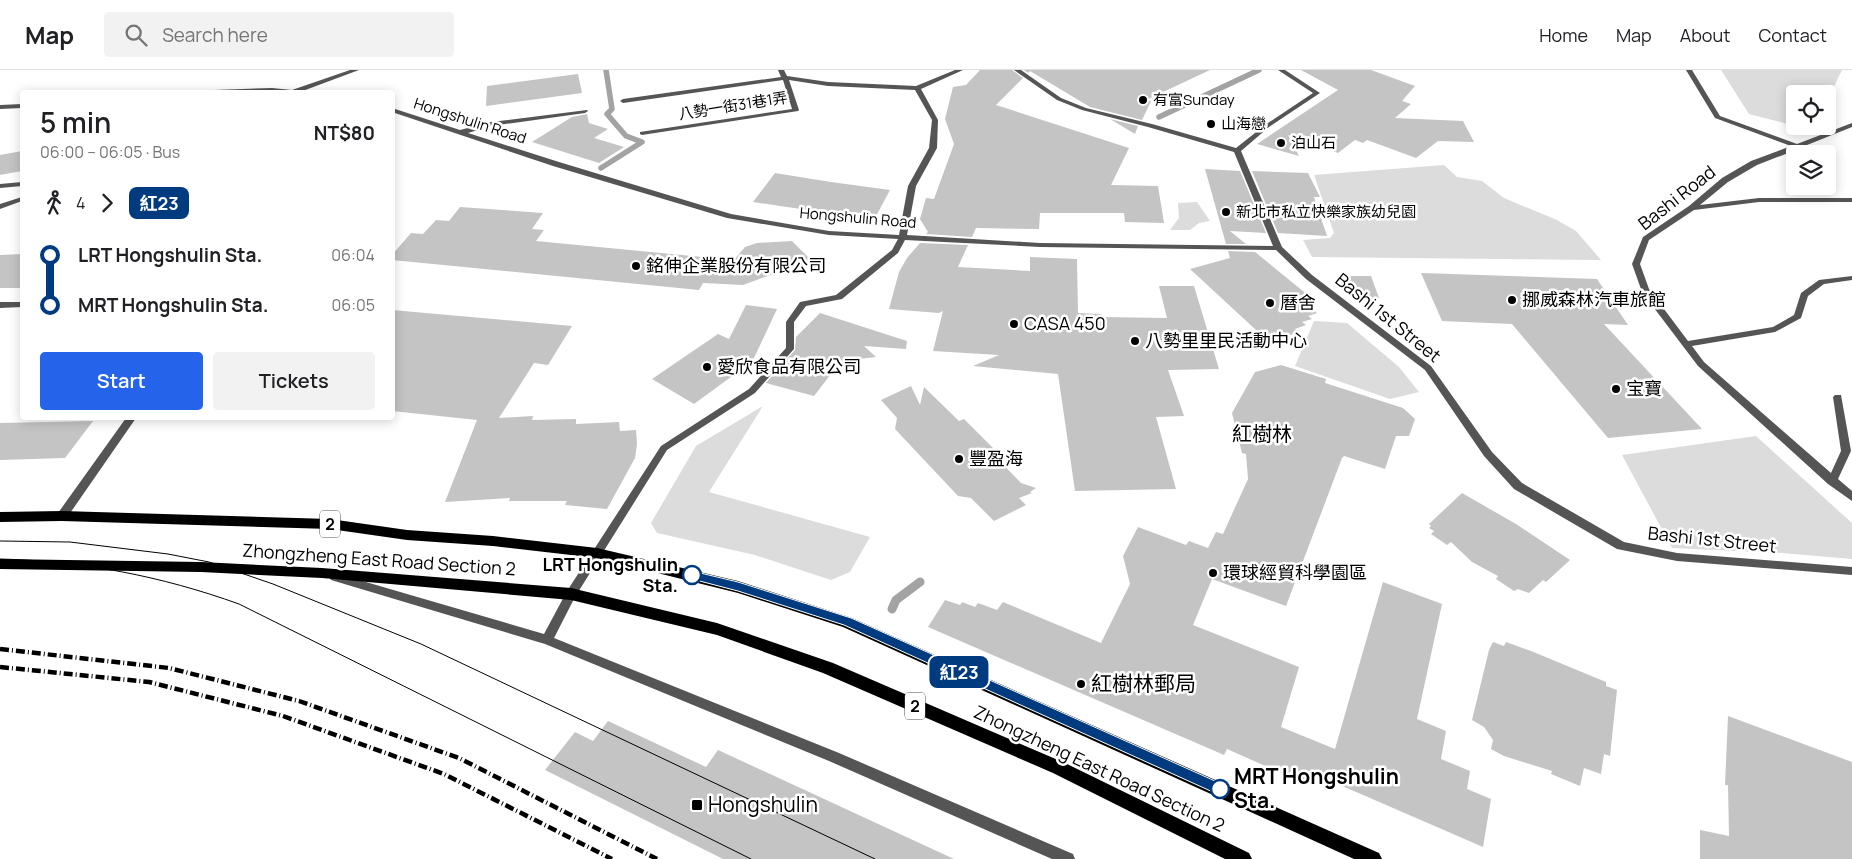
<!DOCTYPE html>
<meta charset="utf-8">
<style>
body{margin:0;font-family:Manrope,"Noto Sans TC",sans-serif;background:#f2f2f2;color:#202124;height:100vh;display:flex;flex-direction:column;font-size:19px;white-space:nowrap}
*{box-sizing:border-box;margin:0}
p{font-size:16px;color:#757577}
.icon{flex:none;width:28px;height:28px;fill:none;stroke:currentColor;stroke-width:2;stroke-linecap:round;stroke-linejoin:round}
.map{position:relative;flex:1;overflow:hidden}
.side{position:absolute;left:20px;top:20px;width:375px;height:330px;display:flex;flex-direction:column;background:#fff;border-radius:5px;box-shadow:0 2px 12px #0003}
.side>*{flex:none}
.badge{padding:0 10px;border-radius:8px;font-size:18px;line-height:32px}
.buttons{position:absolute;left:1786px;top:15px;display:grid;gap:10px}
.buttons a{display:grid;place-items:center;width:50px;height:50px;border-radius:5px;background:#fff;box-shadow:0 2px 12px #0003;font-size:25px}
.map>.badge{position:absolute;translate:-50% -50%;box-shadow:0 0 0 2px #fff}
.legs{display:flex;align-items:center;gap:8px;height:55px;padding:0 20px;font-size:16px}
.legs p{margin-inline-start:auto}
.head{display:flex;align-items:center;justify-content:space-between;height:85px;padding:0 20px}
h1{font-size:28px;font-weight:600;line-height:38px}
.primary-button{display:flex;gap:10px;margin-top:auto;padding:10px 20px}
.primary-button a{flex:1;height:58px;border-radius:5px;background:#2563eb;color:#fff;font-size:20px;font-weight:600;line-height:58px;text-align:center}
.primary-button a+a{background:#f2f2f2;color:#202124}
ul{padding:0 20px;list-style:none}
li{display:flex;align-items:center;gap:18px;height:50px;font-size:19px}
li i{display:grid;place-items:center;width:8px;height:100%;margin:0 6px;background:currentColor}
li i::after{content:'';width:12px;height:12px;margin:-6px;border:4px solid;border-radius:50%;background:#fff}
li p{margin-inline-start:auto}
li:first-child i{background:linear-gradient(#0000 50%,currentColor 0)}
li:last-child i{background:linear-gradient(currentColor 50%,#0000 0)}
header{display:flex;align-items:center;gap:30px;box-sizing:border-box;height:70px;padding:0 25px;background:#fff;border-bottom:1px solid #e0e0e0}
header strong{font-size:24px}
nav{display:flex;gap:28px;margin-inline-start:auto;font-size:18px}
.search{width:350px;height:45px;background:#f2f2f2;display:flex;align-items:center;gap:12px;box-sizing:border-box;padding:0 18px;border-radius:5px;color:#757577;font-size:19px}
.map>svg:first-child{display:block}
.green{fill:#dcdcdc}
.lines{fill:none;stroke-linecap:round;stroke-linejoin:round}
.stream-far1{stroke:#a3a3a3;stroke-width:5.5}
.stream{stroke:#a3a3a3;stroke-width:9}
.building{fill:#c4c4c4}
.street{fill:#555;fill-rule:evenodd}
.primary{fill:#000;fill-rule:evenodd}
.tram{stroke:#000;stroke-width:1}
.rail{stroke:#000;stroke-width:4.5;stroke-dasharray:9 3 1 3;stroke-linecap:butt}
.line-1{fill:#003b80;stroke:#fff}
.poi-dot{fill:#000;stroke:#fff;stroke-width:2}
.stop-1-dot{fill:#fff;stroke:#003b80;stroke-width:2.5}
.labels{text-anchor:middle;stroke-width:5;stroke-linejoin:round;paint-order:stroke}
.far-poi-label{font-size:15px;fill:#000;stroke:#fff;text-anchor:start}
.far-street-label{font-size:15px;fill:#000;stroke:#fff}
.shield{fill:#fff;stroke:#4c4c4c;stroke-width:1}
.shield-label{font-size:16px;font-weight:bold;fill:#000}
.street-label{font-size:18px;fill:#000;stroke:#fff}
.poi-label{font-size:18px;fill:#000;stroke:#fff;text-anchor:start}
.stop-label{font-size:18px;font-weight:bold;fill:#000;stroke:#fff;text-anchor:end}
.quarter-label{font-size:20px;fill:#000;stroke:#fff}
.near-poi-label{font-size:21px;fill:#000;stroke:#fff;text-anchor:start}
.near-stop-label{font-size:21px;font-weight:bold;fill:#000;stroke:#fff;text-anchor:start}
</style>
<header>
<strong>Map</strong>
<div class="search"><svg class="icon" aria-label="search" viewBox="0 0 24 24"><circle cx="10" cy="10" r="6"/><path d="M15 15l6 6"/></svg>Search here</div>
<nav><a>Home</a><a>Map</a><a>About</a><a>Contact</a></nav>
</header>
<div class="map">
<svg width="1852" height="789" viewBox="0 0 1852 789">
<rect width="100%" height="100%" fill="#fff"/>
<g class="green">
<path d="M 1721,0 L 1842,0 L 1828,29 L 1828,24 L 1795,24 L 1795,56 L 1749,44 Z"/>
<path d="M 1444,95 L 1457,107 L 1482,111 L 1504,128 L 1557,150 L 1576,161 L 1601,190 L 1312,187 L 1303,170 L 1330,168 L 1334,163 L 1314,105 Z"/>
<path d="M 1197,132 L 1210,151 L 1199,153 L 1190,160 L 1170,160 L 1179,148 L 1178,133 Z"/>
<path d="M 1314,251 L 1347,253 L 1399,297 L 1419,322 L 1390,329 L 1295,296 Z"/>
<path d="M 763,336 L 709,422 L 870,467 L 850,502 L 831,510 L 755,485 L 657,463 L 651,453 L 696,376 Z"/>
<path d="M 1756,366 L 1852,453 L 1852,489 L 1782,483 L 1672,478 L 1622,385 Z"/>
</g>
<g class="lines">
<g class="stream-far1">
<path d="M 1159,47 L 1259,0"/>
<path d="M 601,98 L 642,72 L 626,66 L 607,44 L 612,39 L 606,0"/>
</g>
<path class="stream" d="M 892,539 L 896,530 L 920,512"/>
</g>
<g class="building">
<path d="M 980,0 L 1012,0 L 1023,8 L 996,35 L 1129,78 L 1111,115 L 1158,116 L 1164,153 L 1125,152 L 1124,143 L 1040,143 L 1039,159 L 976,158 L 972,167 L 926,164 L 928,162 L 920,149 L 926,128 L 934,129 L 954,74 L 945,49 L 953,17 L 966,15 Z"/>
<path d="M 1024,0 L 1210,0 L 1146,30 L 1151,31 L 1142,50 L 1090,37 L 1030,1 L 1028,3 Z"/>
<path d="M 1301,0 L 1371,0 L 1415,16 L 1402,31 L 1411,34 L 1395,48 L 1463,51 L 1474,72 L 1438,71 L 1416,88 L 1367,70 L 1363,73 L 1355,70 L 1338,83 L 1288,65 L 1299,86 L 1257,74 L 1338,20 Z"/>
<path d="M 578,4 L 582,23 L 486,36 L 487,16 Z"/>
<path d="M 587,44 L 589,53 L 608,59 L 594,68 L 624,77 L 599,93 L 532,72 L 572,47 Z"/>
<path d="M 1110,49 L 1138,56 L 1135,64 Z"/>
<path d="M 22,81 L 22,101 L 0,105 L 0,85 Z"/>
<path d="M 1205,99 L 1240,101 L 1266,163 L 1230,161 L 1246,174 L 1226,174 Z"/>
<path d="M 1252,101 L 1308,103 L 1320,127 L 1314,127 L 1327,166 L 1278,163 Z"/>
<path d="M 775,103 L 831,112 L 890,120 L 874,150 L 753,132 Z"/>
<path d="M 460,137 L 543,143 L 532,159 L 544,160 L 536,171 L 734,190 L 745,177 L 757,173 L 792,171 L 811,190 L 743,215 L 703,213 L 699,220 L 392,190 L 392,185 L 411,163 L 423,164 L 436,150 L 449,151 Z"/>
<path d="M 920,173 L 968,175 L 958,197 L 1030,201 L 1030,187 L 1077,189 L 1078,243 L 1102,244 L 1102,247 L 1167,248 L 1159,216 L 1194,216 L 1219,299 L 1168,300 L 1184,346 L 1156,347 L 1176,419 L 1075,421 L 1058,304 L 973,296 L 999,285 L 933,281 L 943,241 L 939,243 L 889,239 L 899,202 L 907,188 Z"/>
<path d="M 1228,181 L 1255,182 L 1309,226 L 1296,225 L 1317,243 L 1308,246 L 1312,249 L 1302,252 L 1306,255 L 1295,259 L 1299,262 L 1269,272 L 1190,199 L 1230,188 Z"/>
<path d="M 22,184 L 22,218 L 0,218 L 0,185 Z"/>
<path d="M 1421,203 L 1597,209 L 1628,255 L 1604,254 L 1702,359 L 1608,368 L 1512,254 L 1442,251 Z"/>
<path d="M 1343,206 L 1371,206 L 1379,228 L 1351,227 Z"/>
<path d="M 746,235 L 777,239 L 745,307 L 735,304 L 694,334 L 652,309 L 718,264 L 729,269 Z"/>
<path d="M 392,240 L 572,256 L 548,295 L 534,293 L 499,348 L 533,346 L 532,350 L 576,349 L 576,354 L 619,352 L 620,361 L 636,360 L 637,374 L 635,388 L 607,439 L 565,435 L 567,431 L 509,431 L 510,428 L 445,432 L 477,350 L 392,341 Z"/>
<path d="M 820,243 L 907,271 L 906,279 L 864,276 L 876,287 L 841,291 L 814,326 L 766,313 L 795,280 L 796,267 Z"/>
<path d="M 1281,295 L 1326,309 L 1325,313 L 1403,338 L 1415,349 L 1409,366 L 1396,366 L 1385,399 L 1344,386 L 1342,388 L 1286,536 L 1212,509 L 1193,555 L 1299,597 L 1281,657 L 1335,679 L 1383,512 L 1442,534 L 1417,649 L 1446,661 L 1441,689 L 1470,701 L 1467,719 L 1491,729 L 1483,777 L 1310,702 L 1306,714 L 1227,679 L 1224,685 L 928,557 L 945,530 L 960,535 L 962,532 L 975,537 L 978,533 L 997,540 L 1003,532 L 1101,573 L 1130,514 L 1123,486 L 1138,457 L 1186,475 L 1189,471 L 1208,478 L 1216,462 L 1223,464 L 1248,409 L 1246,384 L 1242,383 L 1232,343 L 1255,302 Z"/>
<path d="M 911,316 L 920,335 L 924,317 L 959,351 L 964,349 L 996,381 L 992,383 L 1021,413 L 1036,418 L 1030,422 L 1032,423 L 1019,428 L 1026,435 L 994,451 L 971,428 L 958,426 L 895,359 L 897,348 L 881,330 Z"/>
<path d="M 93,351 L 65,388 L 0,390 L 0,353 Z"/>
<path d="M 1462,423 L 1516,454 L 1570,490 L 1546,512 L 1543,510 L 1529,523 L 1518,519 L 1514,521 L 1496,509 L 1498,506 L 1472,492 L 1451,472 L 1447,475 L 1431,464 L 1434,461 L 1429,458 L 1431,456 L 1429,454 Z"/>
<path d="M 1493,572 L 1504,576 L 1506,572 L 1531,581 L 1606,612 L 1606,616 L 1617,620 L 1610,686 L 1604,684 L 1601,704 L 1584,698 L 1580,716 L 1551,704 L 1552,701 L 1504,686 L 1491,679 L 1493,670 L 1484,657 L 1472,650 L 1489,580 Z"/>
<path d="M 1728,646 L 1852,692 L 1852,789 L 1700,789 L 1700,760 L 1729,766 L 1728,715 L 1725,715 Z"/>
<path d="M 608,651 L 706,697 L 718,680 L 954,789 L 723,789 L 545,700 L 575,662 L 593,671 Z"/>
</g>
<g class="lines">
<g class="street">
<path d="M 350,0 L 359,0 L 300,22 L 211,22 L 214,20 L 272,18 L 292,20 Z"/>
<path d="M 778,0 L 784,0 L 787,6 L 828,12 L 916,16 L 955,0 L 963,0 L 921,19 L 938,50 L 937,78 L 916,116 L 907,165 L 1040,173 L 1273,176 L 1234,82 L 1148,57 L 1082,40 L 1057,30 L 1014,0 L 1021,0 L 1061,28 L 1086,38 L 1152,54 L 1236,78 L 1265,55 L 1313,23 L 1278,0 L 1285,0 L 1320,23 L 1269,57 L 1241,81 L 1282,177 L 1312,205 L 1431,296 L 1492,382 L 1522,413 L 1624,472 L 1677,483 L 1852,497 L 1852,505 L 1677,491 L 1617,479 L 1514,419 L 1484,386 L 1425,300 L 1306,209 L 1276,180 L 1040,177 L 905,170 L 898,183 L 842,229 L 806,236 L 794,252 L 794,279 L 755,323 L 667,380 L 575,527 L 554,568 L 839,683 L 1073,784 L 1075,789 L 1052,789 L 829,691 L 545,574 L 331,510 L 329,507 L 331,504 L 335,503 L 544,564 L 567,521 L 661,376 L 749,319 L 786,278 L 786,252 L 800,232 L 836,225 L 892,180 L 898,169 L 829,165 L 727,148 L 553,96 L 392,42 L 392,38 L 460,60 L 491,52 L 587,40 L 588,41 L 585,43 L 491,56 L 468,63 L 559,92 L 731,144 L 829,161 L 899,165 L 908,116 L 929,78 L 932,50 L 915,20 L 828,16 L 789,10 L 799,40 L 798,41 L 642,65 L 640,64 L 640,62 L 792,39 L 783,10 L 623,33 L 620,31 L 623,29 L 781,7 Z"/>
<path d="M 1686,0 L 1692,0 L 1720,46 L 1797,74 L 1852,53 L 1852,57 L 1802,77 L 1801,78 L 1757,95 L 1728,112 L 1700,135 L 1759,128 L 1852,128 L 1852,132 L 1759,132 L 1694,140 L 1649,170 L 1640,194 L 1649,219 L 1688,271 L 1773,257 L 1794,245 L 1801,223 L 1819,210 L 1852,206 L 1852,210 L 1824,214 L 1808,226 L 1801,248 L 1775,262 L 1692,276 L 1704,292 L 1831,403 L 1841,381 L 1833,327 L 1835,325 L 1841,325 L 1851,381 L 1838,409 L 1852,421 L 1852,431 L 1828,414 L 1698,296 L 1648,230 L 1641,219 L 1632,194 L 1643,167 L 1689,136 L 1722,108 L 1751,91 L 1791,76 L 1715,48 Z"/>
<path d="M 22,34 L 22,38 L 0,39 L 0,35 Z"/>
<path d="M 22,112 L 22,116 L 0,118 L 0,114 Z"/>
<path d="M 22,127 L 22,131 L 0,139 L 0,134 Z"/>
<path d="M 0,232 L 22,232 L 22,237 L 0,238 Z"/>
<path d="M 126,348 L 136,348 L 66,449 L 58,449 L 57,446 L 58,443 Z"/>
</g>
<g class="primary">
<path d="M 62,441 L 330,449 L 407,460 L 493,466 L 597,478 L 738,511 L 852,548 L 1379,783 L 1382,789 L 1354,789 L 843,557 L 738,523 L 597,488 L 493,476 L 407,470 L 330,459 L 62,451 L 0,452 L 0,442 Z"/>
<path d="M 0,489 L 201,492 L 322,498 L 571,518 L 717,553 L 833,593 L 1065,693 L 1249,783 L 1252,789 L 1225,789 L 1053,703 L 823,603 L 717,565 L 571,530 L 322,508 L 201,502 L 0,499 Z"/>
</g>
<g class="tram">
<path d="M 0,471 L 70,472 L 168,484 L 209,492 L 273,514 L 421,574 L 875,789"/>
<path d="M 0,489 C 83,491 161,506 239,534 L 751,789"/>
</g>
<g class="rail">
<path d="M 0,579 L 169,598 L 299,631 L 459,688 L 657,789"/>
<path d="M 0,597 L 149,612 L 283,646 L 444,704 L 612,789"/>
</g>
</g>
<path class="line-1" d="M 692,501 L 738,512 L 851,548 L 1224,715 L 1226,719 L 1224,723 L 1220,725 L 1215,723 L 844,555 L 738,521 L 688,508 L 688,502 Z"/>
<g class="poi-dot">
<circle cx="1143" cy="30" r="5"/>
<circle cx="1211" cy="54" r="5"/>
<circle cx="1281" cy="73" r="5"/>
<circle cx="1226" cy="142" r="5"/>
<circle cx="636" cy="196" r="5"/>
<circle cx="1512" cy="230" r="5"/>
<circle cx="1270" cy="233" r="5"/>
<circle cx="1014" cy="254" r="5"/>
<circle cx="1135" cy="271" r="5"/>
<circle cx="707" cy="297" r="5"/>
<circle cx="1616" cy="319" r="5"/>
<circle cx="959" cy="389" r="5"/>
<circle cx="1213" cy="503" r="5"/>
<circle cx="1081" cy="614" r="5"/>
<rect x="691" y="729" width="12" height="12" rx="2.5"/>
</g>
<g class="stop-1-dot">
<circle cx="692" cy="505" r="9"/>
<circle cx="1220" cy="719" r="9"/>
</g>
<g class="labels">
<g class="far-poi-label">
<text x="1153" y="35">有富Sunday</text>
<text x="1221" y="59">山海戀</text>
<text x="1291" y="78">泊山石</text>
<text x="1236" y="147">新北市私立快樂家族幼兒園</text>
</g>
<g class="far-street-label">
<text transform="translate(733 36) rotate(-9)" y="5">八勢一街31巷1弄</text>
<text transform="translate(470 51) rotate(18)" y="5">Hongshulin Road</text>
<text transform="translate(858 148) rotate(5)" y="5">Hongshulin Road</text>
</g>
<g class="shield">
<rect x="320" y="440.5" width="20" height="27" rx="4"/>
<rect x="905" y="622.5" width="20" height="27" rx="4"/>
</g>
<g class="shield-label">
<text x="330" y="460">2</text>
<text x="915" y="642">2</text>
</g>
<g class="street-label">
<text transform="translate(1677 128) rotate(-38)" y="6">Bashi Road</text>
<text transform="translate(1388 248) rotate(39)" y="6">Bashi 1st Street</text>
<text transform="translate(1712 470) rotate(6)" y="6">Bashi 1st Street</text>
<text transform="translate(379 490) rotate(4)" y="6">Zhongzheng East Road Section 2</text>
<text transform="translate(1099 699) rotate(25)" y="6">Zhongzheng East Road Section 2</text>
</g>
<g class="poi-label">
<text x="646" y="202">銘伸企業股份有限公司</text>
<text x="1522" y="236">挪威森林汽車旅館</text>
<text x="1280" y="239">曆舍</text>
<text x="1024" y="260">CASA 450</text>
<text x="1145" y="277">八勢里里民活動中心</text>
<text x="717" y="303">愛欣食品有限公司</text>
<text x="1626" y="325">宝寶</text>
<text x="969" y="395">豐盈海</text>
<text x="1223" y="509">環球經貿科學園區</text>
</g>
<g class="stop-label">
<text x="678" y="501">LRT Hongshulin<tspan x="678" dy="21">Sta.</tspan></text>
</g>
<g class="quarter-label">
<text x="1262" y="371">紅樹林</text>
</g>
<g class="near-poi-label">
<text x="1091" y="621">紅樹林郵局</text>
<text x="708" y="742">Hongshulin</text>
</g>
<g class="near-stop-label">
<text x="1234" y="714">MRT Hongshulin<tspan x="1234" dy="24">Sta.</tspan></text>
</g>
</g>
</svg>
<div class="buttons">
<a><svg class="icon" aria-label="locate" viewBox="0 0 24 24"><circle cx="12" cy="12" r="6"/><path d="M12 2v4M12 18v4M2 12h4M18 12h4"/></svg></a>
<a><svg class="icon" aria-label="layers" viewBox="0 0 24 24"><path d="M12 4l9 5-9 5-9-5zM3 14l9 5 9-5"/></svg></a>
</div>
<b class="badge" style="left:959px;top:602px;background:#003b80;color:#fff">紅23</b>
<section class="side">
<div class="head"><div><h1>5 min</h1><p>06:00 – 06:05 · Bus</p></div><b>NT$80</b></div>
<div class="legs"><svg class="icon" aria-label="walk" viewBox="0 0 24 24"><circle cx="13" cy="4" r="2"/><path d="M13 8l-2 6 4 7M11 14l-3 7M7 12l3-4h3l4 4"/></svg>4<svg class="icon" aria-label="forward" viewBox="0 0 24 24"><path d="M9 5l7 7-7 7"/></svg><b class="badge" style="background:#003b80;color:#fff">紅23</b></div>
<ul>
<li><i style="color:#003b80"></i><b>LRT Hongshulin Sta.</b><p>06:04</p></li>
<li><i style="color:#003b80"></i><b>MRT Hongshulin Sta.</b><p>06:05</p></li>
</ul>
<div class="primary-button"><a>Start</a><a>Tickets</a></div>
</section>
</div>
